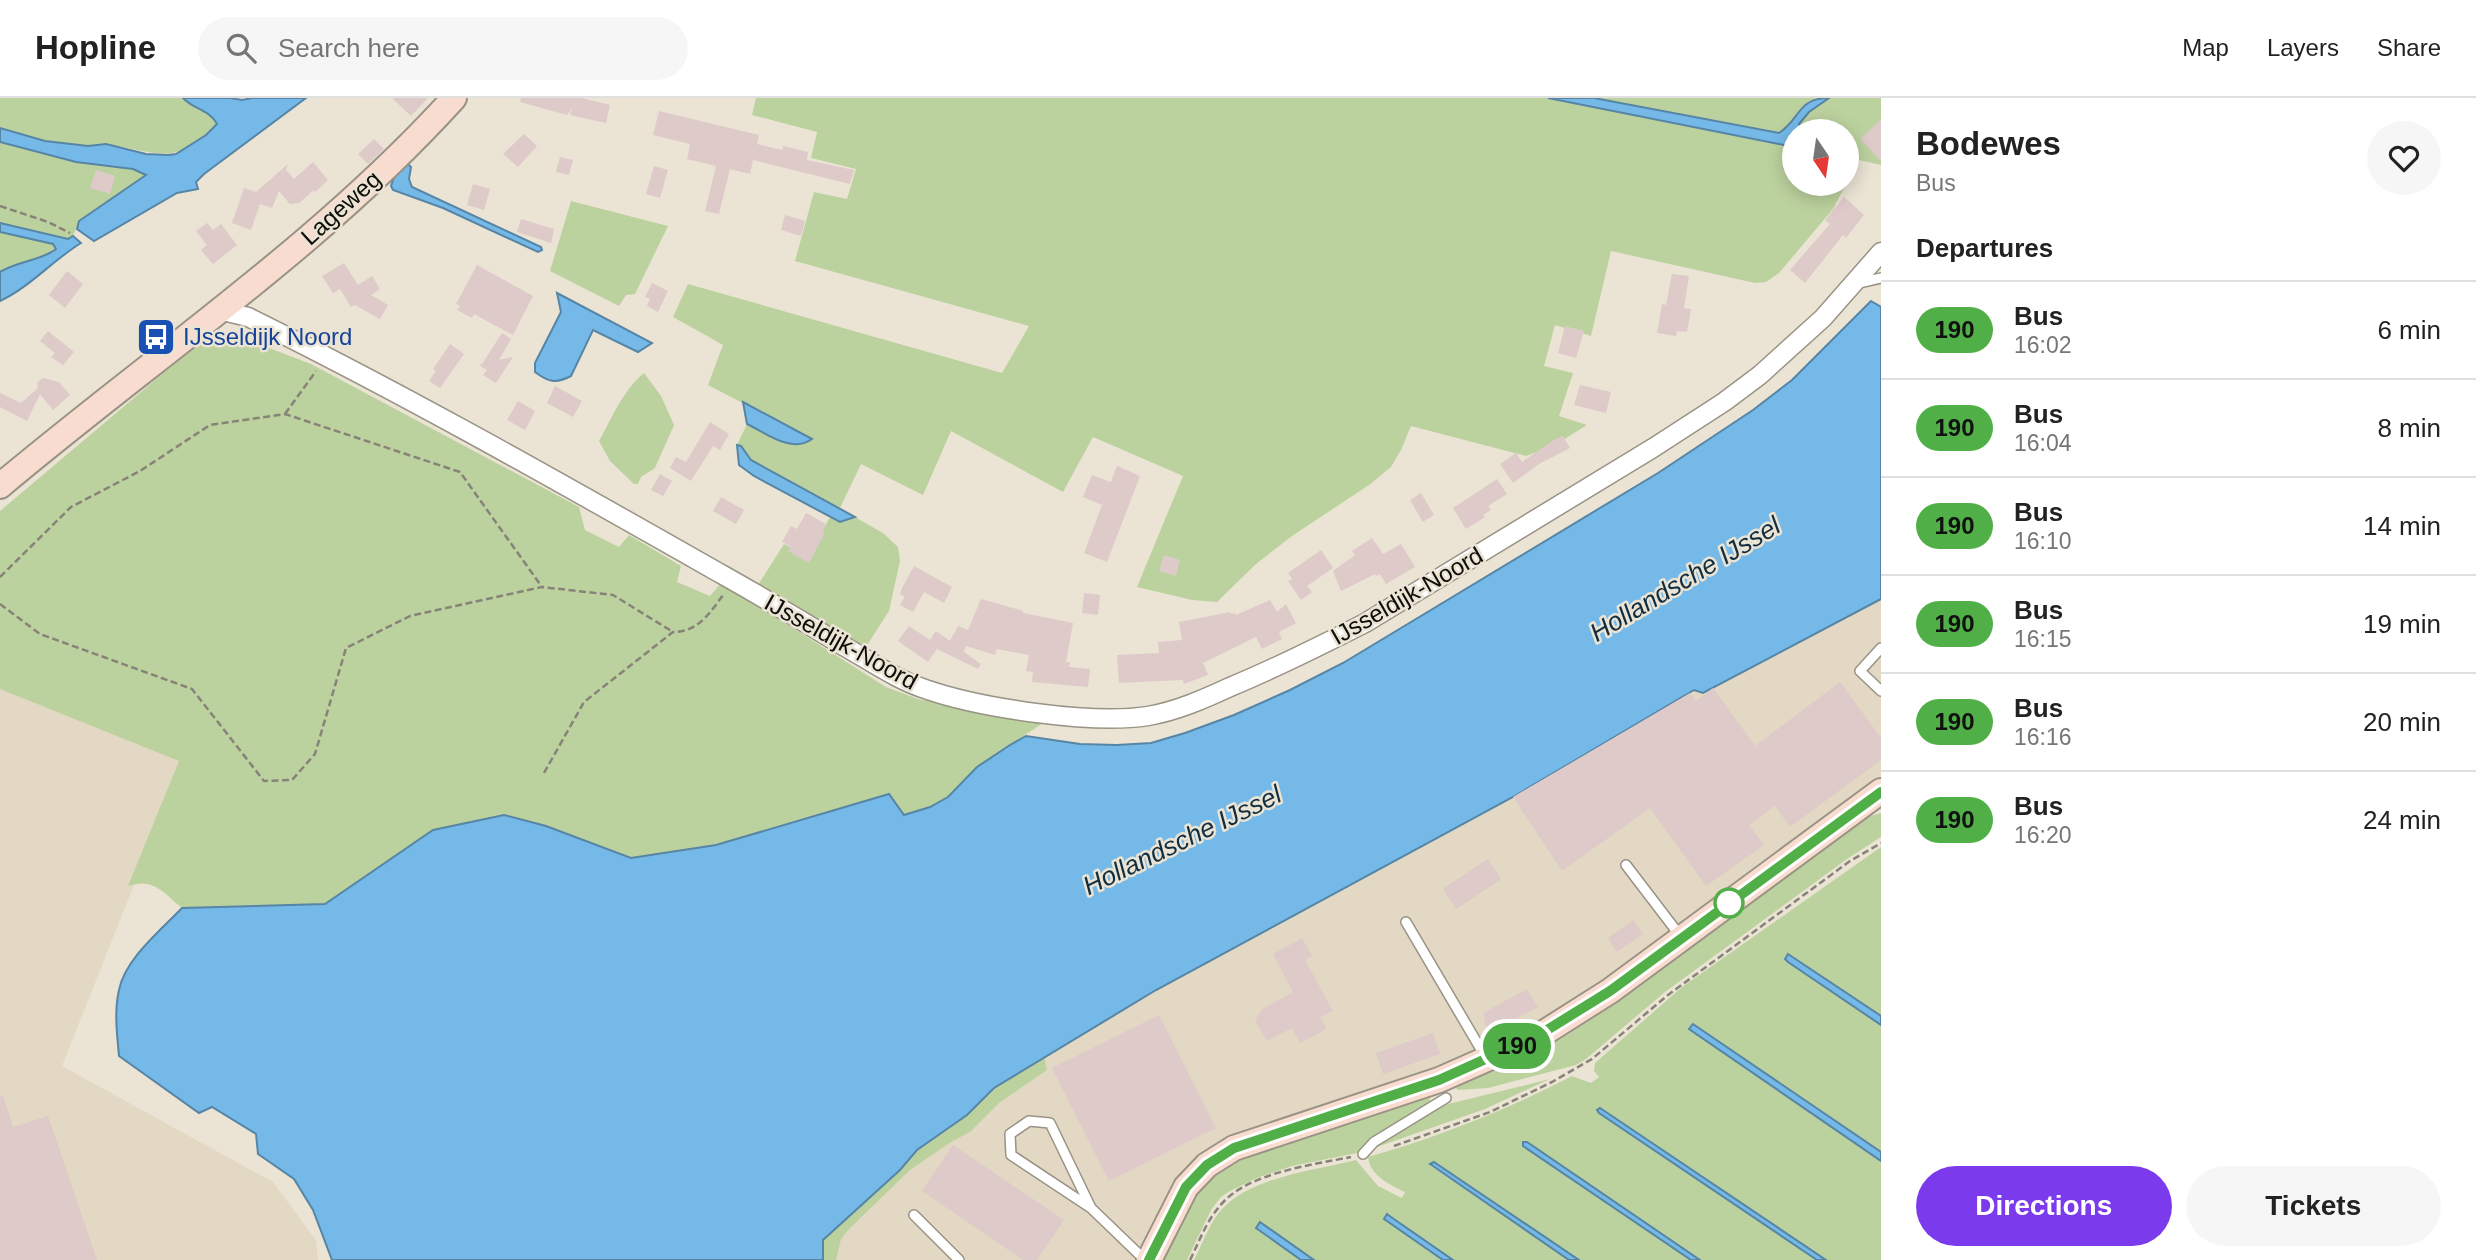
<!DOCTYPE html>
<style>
body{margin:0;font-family:Arial,sans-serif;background:#f6f6f6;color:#222;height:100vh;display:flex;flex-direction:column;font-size:26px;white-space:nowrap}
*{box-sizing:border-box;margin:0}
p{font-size:23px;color:#767676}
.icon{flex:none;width:38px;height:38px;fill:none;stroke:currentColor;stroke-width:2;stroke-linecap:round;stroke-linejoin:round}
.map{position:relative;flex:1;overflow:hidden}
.sheet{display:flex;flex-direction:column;background:#fff;width:595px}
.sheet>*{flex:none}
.badge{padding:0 14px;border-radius:23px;font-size:24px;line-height:46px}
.needle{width:46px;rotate:167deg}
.fabs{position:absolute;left:1782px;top:21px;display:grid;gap:14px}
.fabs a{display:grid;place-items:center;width:77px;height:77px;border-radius:50%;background:#fff;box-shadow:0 4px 18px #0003;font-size:35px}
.map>.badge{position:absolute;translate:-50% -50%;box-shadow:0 0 0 4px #fff}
h2{padding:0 35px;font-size:26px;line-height:63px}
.round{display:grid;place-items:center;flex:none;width:74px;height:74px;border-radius:37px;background:#f6f6f6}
.headline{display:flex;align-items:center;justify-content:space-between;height:119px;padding:0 35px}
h1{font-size:33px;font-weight:800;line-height:52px}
.cta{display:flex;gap:14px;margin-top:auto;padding:14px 35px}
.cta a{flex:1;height:80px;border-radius:42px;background:#7c3aed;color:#fff;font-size:28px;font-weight:800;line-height:80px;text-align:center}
.cta a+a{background:#f6f6f6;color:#222}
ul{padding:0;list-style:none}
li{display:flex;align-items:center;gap:21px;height:98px;padding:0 35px;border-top:2px solid #e0e0e0}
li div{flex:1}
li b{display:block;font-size:26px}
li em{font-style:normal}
li .badge{min-width:77px;font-weight:700;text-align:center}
header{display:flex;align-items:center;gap:42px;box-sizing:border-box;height:98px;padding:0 35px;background:#fff;border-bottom:2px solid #e0e0e0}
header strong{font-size:33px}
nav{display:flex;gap:38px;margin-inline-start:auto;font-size:24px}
.search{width:490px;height:63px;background:#f6f6f6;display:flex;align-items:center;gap:18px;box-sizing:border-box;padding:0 24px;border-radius:38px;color:#767676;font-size:26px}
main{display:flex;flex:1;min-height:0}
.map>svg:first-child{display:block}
.built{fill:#e3d8c3}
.green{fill:#bcd29e;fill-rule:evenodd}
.water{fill:#75b9e8;stroke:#5685a5;stroke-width:2}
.building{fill:#ddcac9}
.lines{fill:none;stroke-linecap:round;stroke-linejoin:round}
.lane-casing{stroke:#999385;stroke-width:12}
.street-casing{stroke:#999385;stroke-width:21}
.secondary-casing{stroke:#999385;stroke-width:28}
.path{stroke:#888378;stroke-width:2.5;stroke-dasharray:7 3.5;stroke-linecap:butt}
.lane{stroke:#fff;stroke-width:9}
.street{stroke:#fff;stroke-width:18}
.secondary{stroke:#f9dcd0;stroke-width:24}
.line-casing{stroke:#fff;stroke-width:16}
.line{stroke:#50af46;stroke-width:10}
.stop-dot{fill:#fff;stroke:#50af46;stroke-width:3.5}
.labels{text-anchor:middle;stroke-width:5;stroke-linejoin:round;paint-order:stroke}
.street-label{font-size:24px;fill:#0f0d08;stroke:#ebe4d5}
.transit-label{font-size:24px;fill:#164399;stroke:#ebe4d5;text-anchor:start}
.water-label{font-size:26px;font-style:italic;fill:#102e42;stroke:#ebe4d5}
</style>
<header>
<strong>Hopline</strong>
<div class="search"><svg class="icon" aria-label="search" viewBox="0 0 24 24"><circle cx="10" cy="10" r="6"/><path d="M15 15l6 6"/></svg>Search here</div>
<nav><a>Map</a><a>Layers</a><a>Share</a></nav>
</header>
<main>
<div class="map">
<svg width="1881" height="1162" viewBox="0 0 1881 1162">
<rect width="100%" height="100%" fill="#ebe4d5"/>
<g class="built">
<path d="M 1881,492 L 1881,707 L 1557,948 L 1463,988 L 1227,1069 L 1162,1162 L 780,1162 L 954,1002 L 1634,616 Z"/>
<path d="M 0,578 L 187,654 L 62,968 L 273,1084 L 316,1142 L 318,1162 L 0,1162 Z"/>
</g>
<g class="green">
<path d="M 0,0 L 183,0 C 193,11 210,12 217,26 C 176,70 157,54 106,46 L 133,71 L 147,77 L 79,123 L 73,138 L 68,141 L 0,125 Z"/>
<path d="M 756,0 L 1881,0 L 1881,67 L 1859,62 L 1833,111 L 1779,175 L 1766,184 L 1755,185 L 1611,153 L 1591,238 L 1555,227 L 1544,268 L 1573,275 L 1559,318 L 1587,327 L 1555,347 L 1526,358 L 1411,328 L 1401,352 L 1391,369 L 1369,387 L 1292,438 L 1256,466 L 1217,504 L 1192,502 L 1137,489 L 1183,378 L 1093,339 L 1063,394 L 951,333 L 923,397 L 861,366 L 840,410 L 750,362 L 741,348 L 737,347 L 747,326 C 766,335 792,356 811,341 L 708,287 L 723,247 L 673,219 L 688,186 L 1002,275 L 1029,228 L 795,163 L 814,94 L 847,101 L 856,71 L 811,60 L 817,34 L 752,17 ZM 1794,33 L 1846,33 L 1846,86 L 1794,86 Z"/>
<path d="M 571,103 L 668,128 L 635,196 L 626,197 L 619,208 L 550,173 Z"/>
<path d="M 0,134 L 53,146 L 56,152 C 43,163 18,163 0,174 Z"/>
<path d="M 235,237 L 311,266 L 579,409 L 585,432 L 619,449 L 629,437 L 681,468 L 677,484 L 710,498 L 721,485 L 886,589 L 918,601 L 1043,625 L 977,669 L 948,699 L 930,709 L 903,717 L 631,760 L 546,728 L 504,717 L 433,732 L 325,806 L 182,810 C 164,795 153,779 128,788 L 179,663 L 0,591 L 0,413 L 199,245 L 220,238 Z"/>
<path d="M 644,275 L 661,298 L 674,327 L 655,370 L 641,379 L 638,386 L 634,386 L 610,363 L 599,343 C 612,320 623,292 644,275 Z"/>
<path d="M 830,419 L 841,424 L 855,419 L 883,435 L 898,449 L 900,463 L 889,513 L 864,552 L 758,487 L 784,446 L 808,459 Z"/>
<path d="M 1881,715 L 1881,739 L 1847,761 L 1665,894 L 1586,961 L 1576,967 L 1488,990 L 1457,992 L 1456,988 C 1525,964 1593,928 1646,878 L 1856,722 Z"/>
<path d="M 1881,749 L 1881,918 L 1793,859 L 1788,856 L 1785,861 L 1881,927 L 1881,1054 L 1694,926 L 1689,931 L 1881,1063 L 1881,1162 L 1826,1162 L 1600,1010 L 1597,1012 L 1599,1016 L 1817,1162 L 1700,1162 L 1527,1044 L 1524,1048 L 1691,1162 L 1579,1162 L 1434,1064 L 1430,1067 L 1569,1162 L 1453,1162 L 1387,1117 L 1385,1121 L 1443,1162 L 1314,1162 L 1260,1124 L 1256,1131 L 1301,1162 L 1194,1162 C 1203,1145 1210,1123 1223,1110 C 1252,1079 1316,1072 1356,1062 L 1378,1088 L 1402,1100 L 1405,1094 C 1390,1087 1370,1078 1368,1059 C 1439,1039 1506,1012 1572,978 L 1591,985 L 1599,979 L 1594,973 L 1595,965 L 1682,889 Z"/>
<path d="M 1044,958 L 1047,972 L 999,1005 L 970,1034 L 951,1044 L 910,1072 L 849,1131 L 841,1141 L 836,1162 L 823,1162 L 823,1142 L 900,1072 L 917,1052 L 967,1017 L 994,990 Z"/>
<path d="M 1550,981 L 1485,1011 L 1377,1049 L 1381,1044 L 1444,1007 Z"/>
<path d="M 1429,996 L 1430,1004 L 1419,1013 L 1372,1039 L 1357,1055 L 1292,1068 L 1257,1080 L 1230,1093 L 1221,1099 L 1211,1112 L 1187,1162 L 1159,1162 L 1189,1100 L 1225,1065 Z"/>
</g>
<g class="water">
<path d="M 183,0 L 230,0 L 242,2 L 252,0 L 306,0 L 204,76 L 196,84 L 198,91 L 177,95 L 94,143 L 77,131 L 79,123 L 146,77 L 133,71 L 76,64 L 0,44 L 0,30 L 45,43 L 88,48 L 106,46 L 146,56 L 168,57 L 176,56 L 206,37 L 217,26 C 210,12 193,11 183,0 Z"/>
<path d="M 1548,0 L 1594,0 L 1779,35 C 1801,21 1797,0 1829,0 L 1809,14 L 1799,26 L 1802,33 L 1794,33 L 1794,49 Z"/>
<path d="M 408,66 L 411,69 L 409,81 L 412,89 L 541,149 L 542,152 L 538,154 L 443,110 L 393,92 L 391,88 L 394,79 Z"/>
<path d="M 0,125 L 68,141 L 73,138 L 81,145 C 53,162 30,189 0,203 L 0,174 C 18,163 43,162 56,151 L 53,146 L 0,134 Z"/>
<path d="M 557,195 L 652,245 L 638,254 L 593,232 L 571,278 C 556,286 548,284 535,274 L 535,265 L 561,214 Z"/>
<path d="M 1871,203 L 1881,209 L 1881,501 L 1703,595 L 1694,592 L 1513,699 L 1156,892 L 994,990 L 967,1017 L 917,1052 L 900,1072 L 823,1142 L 823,1162 L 332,1162 L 313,1112 L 294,1081 L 258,1056 L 256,1036 L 212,1009 L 199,1015 L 119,958 C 117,936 114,914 119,892 C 125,861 161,832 182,810 L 325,806 L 433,732 L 504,717 L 546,728 L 631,760 L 716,747 L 889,696 L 904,717 L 930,709 L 948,699 L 977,669 L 1010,647 L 1026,638 L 1080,646 L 1117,647 L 1151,645 L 1185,635 L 1234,617 L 1290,592 L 1343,565 L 1658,375 L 1753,312 L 1792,282 Z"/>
<path d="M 743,304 L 812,341 C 792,356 766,335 747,326 Z"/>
<path d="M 737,347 L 741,348 L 751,362 L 855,419 L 840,424 L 754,378 L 739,367 Z"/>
<path d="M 1788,856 L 1881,918 L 1881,927 L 1788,864 L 1785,861 Z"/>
<path d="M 1693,926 L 1881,1054 L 1881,1063 L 1689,931 Z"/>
<path d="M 1600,1010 L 1826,1162 L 1817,1162 L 1599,1015 L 1597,1012 Z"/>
<path d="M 1523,1044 L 1527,1044 L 1700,1162 L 1691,1162 L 1523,1048 Z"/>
<path d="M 1434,1064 L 1579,1162 L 1569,1162 L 1430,1066 Z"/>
<path d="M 1387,1116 L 1391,1119 L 1453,1162 L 1443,1162 L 1384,1121 Z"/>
<path d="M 1260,1124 L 1314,1162 L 1301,1162 L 1256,1130 Z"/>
</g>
<g class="building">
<path d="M 392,0 L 428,0 L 411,18 Z"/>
<path d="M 521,0 L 582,0 L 610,7 L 606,25 L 570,17 L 572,11 L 567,17 L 520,4 Z"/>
<path d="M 659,13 L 759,37 L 757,46 L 782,52 L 783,48 L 808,54 L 807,62 L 854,72 L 850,86 L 753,62 L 750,76 L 730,71 L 719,116 L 705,113 L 716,68 L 687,61 L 690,46 L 653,37 Z"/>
<path d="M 1881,21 L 1881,63 L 1860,41 Z"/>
<path d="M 524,36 L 537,48 L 518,69 L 503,56 Z"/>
<path d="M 374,41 L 384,51 L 368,66 L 358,56 Z"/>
<path d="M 560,59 L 573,62 L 569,77 L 556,74 Z"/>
<path d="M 313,64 L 328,82 L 315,94 L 314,92 L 299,105 L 290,106 L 279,93 L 272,110 L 260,106 L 251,132 L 232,125 L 244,90 L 256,94 L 288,66 L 286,72 L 294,81 Z"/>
<path d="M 654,68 L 668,72 L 660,100 L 646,96 Z"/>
<path d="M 96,72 L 115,78 L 110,96 L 90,90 Z"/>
<path d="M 473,86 L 490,91 L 484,112 L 467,107 Z"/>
<path d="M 1844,99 L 1864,117 L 1846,140 L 1843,137 L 1805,185 L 1790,172 L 1830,126 L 1825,122 Z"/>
<path d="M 785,117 L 805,123 L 801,138 L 781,132 Z"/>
<path d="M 521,121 L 554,131 L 551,145 L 517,134 Z"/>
<path d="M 207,125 L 213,132 L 221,126 L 237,147 L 213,166 L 201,152 L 207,147 L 196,133 Z"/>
<path d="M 344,165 L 358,187 L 372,178 L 380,191 L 371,197 L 388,207 L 380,221 L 355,207 L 351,209 L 340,191 L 333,195 L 322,178 Z"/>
<path d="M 477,167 L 533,198 L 513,237 L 474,216 L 472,220 L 457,212 L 460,208 L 456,206 Z"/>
<path d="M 67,173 L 83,186 L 65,210 L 49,197 Z"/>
<path d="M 1672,176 L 1689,178 L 1684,210 L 1691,211 L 1687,234 L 1677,233 L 1676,238 L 1657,235 L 1662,206 L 1666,207 Z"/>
<path d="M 652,185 L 668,193 L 658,214 L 647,208 L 650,201 L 645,199 Z"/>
<path d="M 1565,228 L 1584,233 L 1576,260 L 1558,255 Z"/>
<path d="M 48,233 L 74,254 L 63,267 L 51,259 L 55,255 L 40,243 Z"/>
<path d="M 502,235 L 511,241 L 499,262 L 513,259 L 496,285 L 483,277 L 487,272 L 479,267 L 482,266 Z"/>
<path d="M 450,246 L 464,256 L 440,290 L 429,283 L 436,273 L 433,271 Z"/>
<path d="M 43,280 L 59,284 L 70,297 L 53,312 L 40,296 L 27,323 L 0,309 L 0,295 L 21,305 L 38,290 L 37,285 Z"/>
<path d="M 1580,287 L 1611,294 L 1606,315 L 1574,307 Z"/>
<path d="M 555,288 L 582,303 L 573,319 L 547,305 Z"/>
<path d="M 518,303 L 535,313 L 525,332 L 507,322 Z"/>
<path d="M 710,324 L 729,336 L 720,352 L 713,348 L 691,383 L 670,370 L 676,359 L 686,364 Z"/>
<path d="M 1563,338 L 1570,350 L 1539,366 L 1513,385 L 1500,366 L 1516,355 L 1522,364 L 1555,341 Z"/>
<path d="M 1117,368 L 1140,378 L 1107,464 L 1084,455 L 1102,407 L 1083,399 L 1092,377 L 1111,384 Z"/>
<path d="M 660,376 L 672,383 L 663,398 L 651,392 Z"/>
<path d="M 1497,381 L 1507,396 L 1488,408 L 1491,412 L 1483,417 L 1485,419 L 1466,431 L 1453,410 Z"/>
<path d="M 1421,395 L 1434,417 L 1423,424 L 1410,402 Z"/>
<path d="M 721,399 L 744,412 L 736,426 L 713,413 Z"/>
<path d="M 806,415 L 826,426 L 822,433 L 825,435 L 809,465 L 788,453 L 791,449 L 782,444 L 791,428 L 797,431 Z"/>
<path d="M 1372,440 L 1383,456 L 1401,446 L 1415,469 L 1386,486 L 1380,476 L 1376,478 L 1375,476 L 1341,493 L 1333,473 L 1355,457 L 1352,453 Z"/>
<path d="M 1321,452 L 1333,470 L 1307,488 L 1312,494 L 1301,502 L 1288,483 L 1292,481 L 1288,475 Z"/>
<path d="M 1164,457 L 1180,462 L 1176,478 L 1159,473 Z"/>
<path d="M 914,468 L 952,489 L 944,505 L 924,494 L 913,514 L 900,507 L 905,499 L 900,496 L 902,490 Z"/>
<path d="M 1084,495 L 1100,497 L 1098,517 L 1082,515 Z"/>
<path d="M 981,501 L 1023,513 L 1023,515 L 1073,525 L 1066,564 L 1070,564 L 1069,569 L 1090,571 L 1088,589 L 1032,584 L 1033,574 L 1026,573 L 1029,557 L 997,551 L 995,557 L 966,548 L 964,554 L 981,566 L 978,571 L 937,551 L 928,564 L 898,543 L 909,528 L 930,542 L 936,533 L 950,543 L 958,528 L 968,532 Z"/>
<path d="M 1270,502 L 1277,514 L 1286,506 L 1296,525 L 1279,534 L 1282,541 L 1262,551 L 1256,539 L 1203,565 L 1208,577 L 1184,586 L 1183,582 L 1119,585 L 1117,557 L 1159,555 L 1158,544 L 1182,542 L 1179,524 L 1230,514 L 1231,516 L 1235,515 L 1236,517 Z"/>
<path d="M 1840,584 L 1881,640 L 1881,662 L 1790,729 L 1775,708 L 1749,727 L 1764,747 L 1706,788 L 1650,710 L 1562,773 L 1513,699 L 1690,595 L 1696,603 L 1713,590 L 1755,648 Z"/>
<path d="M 1488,761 L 1501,781 L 1456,811 L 1443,791 Z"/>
<path d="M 1633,822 L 1643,836 L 1617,854 L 1608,840 Z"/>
<path d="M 1302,840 L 1312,858 L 1305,862 L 1333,913 L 1320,919 L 1327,931 L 1300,945 L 1292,930 L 1267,943 L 1255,923 L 1261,912 L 1293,894 L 1273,856 Z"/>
<path d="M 1527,891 L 1538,909 L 1489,934 L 1483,923 L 1486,922 L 1483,915 Z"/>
<path d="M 1159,917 L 1216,1030 L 1109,1083 L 1052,970 Z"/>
<path d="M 1433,935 L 1440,956 L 1383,976 L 1376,955 Z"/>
<path d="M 0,998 L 3,998 L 13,1029 L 48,1018 L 97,1162 L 0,1162 Z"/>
<path d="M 953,1047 L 1064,1122 L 1037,1162 L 1023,1162 L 922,1093 Z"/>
</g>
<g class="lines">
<g class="lane-casing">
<g id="lane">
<path d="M 1855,186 L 1881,180"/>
<path d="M 1881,550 L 1860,573 L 1881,593"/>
<path d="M 1626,767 L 1681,839"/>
<path d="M 1406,824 L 1486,960"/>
<path d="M 1363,1056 L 1374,1044 L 1446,1000"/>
<path d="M 1091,1110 L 1050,1025 L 1029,1023 L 1010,1036 L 1011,1057 L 1091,1110 L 1145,1162"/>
<path d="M 914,1117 L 959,1162"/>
</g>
</g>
<g class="street-casing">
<path id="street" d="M 219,212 L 248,219 C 410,299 566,388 723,477 C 762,499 801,522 840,546 C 869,562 896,582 928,592 C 981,610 1093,627 1148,618 C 1177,613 1204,601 1230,589 C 1276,570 1320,548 1365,525 L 1653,350 L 1724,304 L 1760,277 L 1823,220 L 1881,154"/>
</g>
<g class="secondary-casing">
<g id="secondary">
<path d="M 0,388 C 152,260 320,148 454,0"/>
<path d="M 1149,1162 L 1186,1089 L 1207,1067 L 1234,1050 L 1439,982 L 1539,938 L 1610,893 L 1881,693"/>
</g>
</g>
<g class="path">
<path d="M 0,108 L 48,124 L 70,135"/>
<path d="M 285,316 L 316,273"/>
<path d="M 0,479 L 71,409 L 140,373 L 210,327 L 285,316 L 460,374 L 542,489"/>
<path d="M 0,506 L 40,536 L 192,591 L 264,683 L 292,682 L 315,656 L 346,550 L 410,518 L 542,489 L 613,497 L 673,534"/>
<path d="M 544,675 L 584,604 L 673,534 C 698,534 710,515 723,497"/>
<path d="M 1394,1048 L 1490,1014 L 1552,984 L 1592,961 L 1668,897 L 1850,763 L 1881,745"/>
<path d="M 1190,1162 C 1199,1144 1206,1124 1219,1109 C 1245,1075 1311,1067 1351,1059"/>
</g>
<use href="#lane" class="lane"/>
<use href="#street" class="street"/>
<use href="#secondary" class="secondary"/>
</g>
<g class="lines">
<g class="line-casing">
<path id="line" d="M 1149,1162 L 1186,1089 L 1207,1067 L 1234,1050 L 1439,982 L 1539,937 L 1610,893 L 1881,694"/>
</g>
<use href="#line" class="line"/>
</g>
<defs>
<g id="bus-square" transform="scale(2.0125)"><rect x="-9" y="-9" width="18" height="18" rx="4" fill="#1a4fb4" stroke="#ebe4d5"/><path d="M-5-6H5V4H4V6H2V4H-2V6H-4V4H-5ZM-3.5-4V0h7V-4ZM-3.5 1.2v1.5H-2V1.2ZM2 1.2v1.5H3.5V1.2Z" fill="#fff"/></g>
</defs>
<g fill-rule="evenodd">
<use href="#bus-square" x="156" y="239"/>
</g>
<circle class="stop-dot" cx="1729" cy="805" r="14"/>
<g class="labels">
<g class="street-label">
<text transform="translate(341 110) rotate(-42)" y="8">Lageweg</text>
<text transform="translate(1407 498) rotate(-30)" y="8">IJsseldijk-Noord</text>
<text transform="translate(841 544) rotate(29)" y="8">IJsseldijk-Noord</text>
</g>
<g class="transit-label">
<text x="183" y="247">IJsseldijk Noord</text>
</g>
<g class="water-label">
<text transform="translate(1685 481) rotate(-31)" y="9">Hollandsche IJssel</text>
<text transform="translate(1182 742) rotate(-26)" y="9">Hollandsche IJssel</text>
</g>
</g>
</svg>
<div class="fabs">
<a><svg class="needle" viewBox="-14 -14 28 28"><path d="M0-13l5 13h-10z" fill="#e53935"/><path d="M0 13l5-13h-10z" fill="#767676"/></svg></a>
</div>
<b class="badge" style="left:1517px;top:948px;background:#50af46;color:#111">190</b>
</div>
<section class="sheet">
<div class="headline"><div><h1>Bodewes</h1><p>Bus</p></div><a class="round"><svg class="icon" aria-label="heart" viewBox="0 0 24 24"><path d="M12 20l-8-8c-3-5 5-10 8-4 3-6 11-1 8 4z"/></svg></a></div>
<h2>Departures</h2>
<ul>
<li><span class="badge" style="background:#50af46;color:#111">190</span><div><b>Bus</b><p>16:02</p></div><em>6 min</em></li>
<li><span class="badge" style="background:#50af46;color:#111">190</span><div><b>Bus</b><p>16:04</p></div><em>8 min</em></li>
<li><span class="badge" style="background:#50af46;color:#111">190</span><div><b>Bus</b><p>16:10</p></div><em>14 min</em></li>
<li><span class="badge" style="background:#50af46;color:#111">190</span><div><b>Bus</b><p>16:15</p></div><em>19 min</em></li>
<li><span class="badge" style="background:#50af46;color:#111">190</span><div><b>Bus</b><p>16:16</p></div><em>20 min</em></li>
<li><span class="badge" style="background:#50af46;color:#111">190</span><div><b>Bus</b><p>16:20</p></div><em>24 min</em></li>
</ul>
<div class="cta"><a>Directions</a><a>Tickets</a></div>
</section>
</main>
